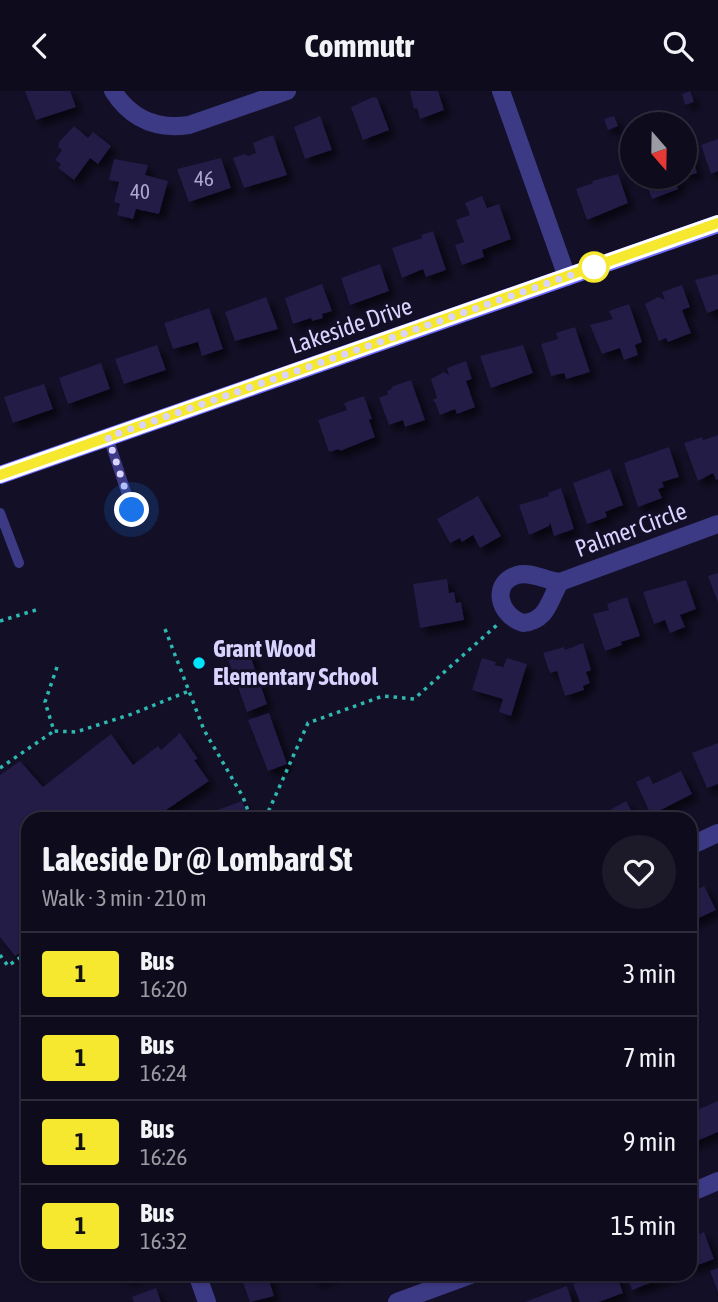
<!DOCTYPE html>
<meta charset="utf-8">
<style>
body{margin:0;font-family:"Asap Condensed",sans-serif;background:#1c1929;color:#f1f3f6;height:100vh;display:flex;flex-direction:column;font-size:26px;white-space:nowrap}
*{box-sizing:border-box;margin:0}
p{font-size:23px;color:#9b9ba3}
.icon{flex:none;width:38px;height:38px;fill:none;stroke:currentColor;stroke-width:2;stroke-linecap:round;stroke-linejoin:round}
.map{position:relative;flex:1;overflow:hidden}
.drawer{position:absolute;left:21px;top:721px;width:676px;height:469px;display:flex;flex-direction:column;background:#0e0b1c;border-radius:21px;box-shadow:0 2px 5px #0004,0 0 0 2px #2e2b3b}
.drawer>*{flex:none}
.badge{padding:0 14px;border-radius:5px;font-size:24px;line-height:46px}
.needle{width:46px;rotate:160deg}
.tools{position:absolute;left:620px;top:21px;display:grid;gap:14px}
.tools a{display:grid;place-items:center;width:77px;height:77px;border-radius:50%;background:#0e0b1c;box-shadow:0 2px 5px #0004,0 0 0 2px #2e2b3b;font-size:35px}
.you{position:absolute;width:35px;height:35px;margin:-18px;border:5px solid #fff;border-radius:50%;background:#1a73e8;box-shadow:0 0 0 10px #1a73e833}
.map>.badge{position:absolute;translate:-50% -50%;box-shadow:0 0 0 4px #fff}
.round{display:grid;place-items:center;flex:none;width:74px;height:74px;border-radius:37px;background:#1c1929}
.headline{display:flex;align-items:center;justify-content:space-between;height:119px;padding:0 21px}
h1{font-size:33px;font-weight:700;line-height:52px}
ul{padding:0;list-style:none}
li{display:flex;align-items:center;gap:21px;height:84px;padding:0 21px;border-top:2px solid #2e2b3b}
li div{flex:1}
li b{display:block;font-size:26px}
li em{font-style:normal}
li .badge{min-width:77px;font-weight:700;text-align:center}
header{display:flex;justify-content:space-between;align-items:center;height:91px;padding:0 21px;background:#0e0b1c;font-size:32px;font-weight:700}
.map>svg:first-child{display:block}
.building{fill:#241b47;filter:url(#shadow)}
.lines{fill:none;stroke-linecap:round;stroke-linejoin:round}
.path{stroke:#2fb8b0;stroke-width:3.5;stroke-dasharray:3.5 5;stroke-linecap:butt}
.lane{stroke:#3d3a85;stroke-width:10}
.street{stroke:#3d3a85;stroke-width:18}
.secondary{stroke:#6f6bff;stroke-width:18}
.line-casing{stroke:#fff;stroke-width:16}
.line{stroke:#f5e82f;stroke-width:10}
.walk{stroke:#d9d4ff;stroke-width:7;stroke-dasharray:0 12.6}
.stop-dot{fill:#fff;stroke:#f5e82f;stroke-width:3.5}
.poi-dot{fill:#00e5ff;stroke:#130f26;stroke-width:2.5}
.labels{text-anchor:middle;stroke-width:6;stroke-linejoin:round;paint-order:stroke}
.number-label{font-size:21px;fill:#aca6d1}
.street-label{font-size:24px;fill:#d9d4ff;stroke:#130f26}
.poi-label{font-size:24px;font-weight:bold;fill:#d9d4ff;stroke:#130f26;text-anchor:start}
</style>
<header><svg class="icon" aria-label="back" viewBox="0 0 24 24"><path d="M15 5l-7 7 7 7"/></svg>Commutr<svg class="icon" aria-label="search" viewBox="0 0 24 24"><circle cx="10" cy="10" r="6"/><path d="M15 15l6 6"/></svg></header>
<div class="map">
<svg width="718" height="1211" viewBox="0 0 718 1211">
<defs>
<filter id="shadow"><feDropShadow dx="6" dy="6" stdDeviation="3.5" flood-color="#0009"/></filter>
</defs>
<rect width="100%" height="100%" fill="#130f26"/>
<g class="building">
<path d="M 25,0 L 70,0 L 76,16 L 36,29 Z"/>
<path d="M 410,0 L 438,0 L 444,19 L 420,28 L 417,17 L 414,18 Z"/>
<path d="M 690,0 L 694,11 L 685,14 L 682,3 Z"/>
<path d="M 373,6 L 377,7 L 389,39 L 363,49 L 351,16 Z"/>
<path d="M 320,25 L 332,59 L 305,68 L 294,36 Z"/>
<path d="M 614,25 L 618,35 L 608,39 L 604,28 Z"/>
<path d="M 74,35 L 88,47 L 93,41 L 111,55 L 98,73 L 90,67 L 74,89 L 58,77 L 61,73 L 55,69 L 62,59 L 58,56 L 59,51 Z"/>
<path d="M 273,44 L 287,84 L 244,97 L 233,67 L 244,63 L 248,65 L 256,62 L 253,52 Z"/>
<path d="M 718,48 L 718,80 L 711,83 L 701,54 Z"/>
<path d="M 691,62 L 697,82 L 684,86 L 684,65 Z"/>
<path d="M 221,67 L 231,97 L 189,111 L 177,78 Z"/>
<path d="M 114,68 L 148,74 L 145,84 L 168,90 L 159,123 L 136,118 L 133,128 L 117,124 L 120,113 L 114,111 L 119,91 L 109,89 Z"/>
<path d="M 618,83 L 628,112 L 587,129 L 576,98 L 593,92 L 592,90 Z"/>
<path d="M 644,86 L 682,86 L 684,90 L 676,93 L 678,98 L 673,100 L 652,108 Z"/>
<path d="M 482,105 L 487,117 L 499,113 L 511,148 L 482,159 L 484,166 L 462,174 L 455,154 L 464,151 L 456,129 L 470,124 L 465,112 Z"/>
<path d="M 433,140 L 446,179 L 426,186 L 423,178 L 402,187 L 392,157 L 422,147 L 421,144 Z"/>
<path d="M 380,173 L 389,200 L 350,214 L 341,187 Z"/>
<path d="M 718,183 L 718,218 L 707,222 L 695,189 Z"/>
<path d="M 322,193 L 332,220 L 322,223 L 323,227 L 312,230 L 311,227 L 293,233 L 285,207 Z"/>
<path d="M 682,194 L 690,216 L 682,219 L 691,242 L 668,251 L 666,247 L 659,250 L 645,213 L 658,206 L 665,209 L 662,201 Z"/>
<path d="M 266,206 L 278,238 L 235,250 L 225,221 Z"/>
<path d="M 629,213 L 642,251 L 635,254 L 638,264 L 624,269 L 620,257 L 602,263 L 590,234 L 613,228 L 609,220 Z"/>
<path d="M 209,217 L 223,258 L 202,265 L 198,251 L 173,258 L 164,232 Z"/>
<path d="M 575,236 L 590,281 L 566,288 L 564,282 L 551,285 L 541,253 L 558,248 L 556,242 Z"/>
<path d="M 157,254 L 166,279 L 124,293 L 115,268 Z"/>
<path d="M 523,254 L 533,282 L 491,297 L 480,265 Z"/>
<path d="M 466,270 L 472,288 L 466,290 L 475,316 L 457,323 L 455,318 L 440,324 L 435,311 L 432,309 L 437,307 L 431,288 L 444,281 L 449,284 L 447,277 Z"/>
<path d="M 101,272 L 110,298 L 68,313 L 59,287 Z"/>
<path d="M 411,289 L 425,329 L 405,336 L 403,329 L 389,334 L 379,307 L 388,303 L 387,300 L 392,298 L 391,296 Z"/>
<path d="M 44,293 L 53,318 L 13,332 L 4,306 Z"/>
<path d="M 364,305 L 372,328 L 369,329 L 375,346 L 340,360 L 339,358 L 329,361 L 318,329 L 347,319 L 344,312 Z"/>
<path d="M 718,344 L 718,388 L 716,389 L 713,382 L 698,390 L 684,352 L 702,346 L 703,349 Z"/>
<path d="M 669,356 L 679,386 L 662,391 L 664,396 L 658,398 L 662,407 L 638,416 L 624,372 Z"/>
<path d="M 610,378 L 623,414 L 605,421 L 607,426 L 587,433 L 573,392 Z"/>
<path d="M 561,397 L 574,438 L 554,445 L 550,431 L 549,435 L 529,444 L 519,414 L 549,405 L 548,402 Z"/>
<path d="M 478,405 L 501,445 L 480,457 L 473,444 L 462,451 L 460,447 L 450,452 L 437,428 Z"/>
<path d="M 718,482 L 718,512 L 708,485 Z"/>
<path d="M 447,488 L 449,502 L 454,501 L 456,512 L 461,511 L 464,529 L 420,537 L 413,493 Z"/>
<path d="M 686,489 L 696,518 L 680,524 L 685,536 L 670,542 L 665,529 L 654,533 L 643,501 Z"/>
<path d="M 627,506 L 640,545 L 621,551 L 622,554 L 605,560 L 593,523 L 609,519 L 607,513 Z"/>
<path d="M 583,552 L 591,579 L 586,581 L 590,592 L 583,595 L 584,599 L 565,605 L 557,580 L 550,582 L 543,562 L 564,556 L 565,559 Z"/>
<path d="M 247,555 L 267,613 L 247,621 L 226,563 Z"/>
<path d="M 482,567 L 496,571 L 495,574 L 503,576 L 502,579 L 507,567 L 527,573 L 511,625 L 499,621 L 503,608 L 472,599 Z"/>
<path d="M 269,622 L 287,673 L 268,680 L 248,629 Z"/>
<path d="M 180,642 L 198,668 L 194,669 L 209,690 L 163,721 L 168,728 L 28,728 L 28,856 L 15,865 L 0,846 L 0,684 L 20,670 L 43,696 L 111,643 L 133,674 L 158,655 L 161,659 Z"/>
<path d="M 718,652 L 718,693 L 707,697 L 692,662 Z"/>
<path d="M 681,680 L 692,703 L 651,724 L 636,691 L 649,685 L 653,693 Z"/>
<path d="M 242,710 L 249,728 L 193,728 Z"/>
<path d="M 626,710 L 636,728 L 594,728 Z"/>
<path d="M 704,795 L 716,819 L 690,831 L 690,802 Z"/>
<path d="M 718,1010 L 718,1041 L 690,1053 L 690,1022 Z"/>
<path d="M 704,1141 L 714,1168 L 690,1177 L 690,1147 Z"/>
<path d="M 718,1177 L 718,1201 L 710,1180 Z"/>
<path d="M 123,1183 L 142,1183 L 125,1189 Z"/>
<path d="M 240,1183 L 267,1183 L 274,1205 L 250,1211 Z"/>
<path d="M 312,1183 L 336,1183 L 315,1191 Z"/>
<path d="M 604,1183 L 616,1183 L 623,1202 L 599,1211 L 580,1211 L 573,1193 Z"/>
<path d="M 626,1183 L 673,1183 L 632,1199 Z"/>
<path d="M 567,1195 L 572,1211 L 525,1211 Z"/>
<path d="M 156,1197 L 161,1211 L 134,1211 L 132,1206 Z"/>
</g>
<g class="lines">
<g class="path">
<path d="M 0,530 L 36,519"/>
<path d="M 165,538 L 204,639 L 243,706 L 251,728"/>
<path d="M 57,576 L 45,611 L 54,640 L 76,641 L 132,623 L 189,600"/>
<path d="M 0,677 L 54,640"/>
<path d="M 265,728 L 308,632 L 383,605 L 414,608 L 497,534"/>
<path d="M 0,864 L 8,875 L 28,861"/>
</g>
<g class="lane">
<path d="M 108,346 L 132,419"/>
<path d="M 0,422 L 19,472"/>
</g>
<g class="street">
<path d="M 113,0 C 131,28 156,39 189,34 L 287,0"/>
<path d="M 501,0 L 567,186"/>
<path d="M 560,491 C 549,509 548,530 523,532 C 498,524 491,492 517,484 C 532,480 546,490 560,491 L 718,433"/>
<path d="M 690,755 L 718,742"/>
<path d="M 690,1102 L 718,1090"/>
<path d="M 197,1183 L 207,1211"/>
<path d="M 397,1211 L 473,1183"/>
</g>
<path class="secondary" d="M 0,384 L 718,133"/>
</g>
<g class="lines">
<g class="line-casing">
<path id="line" d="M 0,384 L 718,132"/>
</g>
<use href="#line" class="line"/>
<path class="walk" d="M 132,419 L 108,346 L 594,176"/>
</g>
<circle class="stop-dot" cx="594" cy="176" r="14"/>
<circle class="poi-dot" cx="199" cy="572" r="7"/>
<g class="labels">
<g class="number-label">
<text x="204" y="95">46</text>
<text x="140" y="108">40</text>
</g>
<g class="street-label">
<text transform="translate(351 235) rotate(-19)" y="8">Lakeside Drive</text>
<text transform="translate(631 439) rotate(-20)" y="8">Palmer Circle</text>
</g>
<g class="poi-label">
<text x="213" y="566">Grant Wood<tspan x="213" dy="28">Elementary School</tspan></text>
</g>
</g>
</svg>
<div class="tools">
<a><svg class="needle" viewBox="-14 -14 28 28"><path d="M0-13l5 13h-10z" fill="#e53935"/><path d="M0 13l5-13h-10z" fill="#9b9ba3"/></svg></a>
</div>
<div class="you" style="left:132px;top:419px"></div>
<section class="drawer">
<div class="headline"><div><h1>Lakeside Dr @ Lombard St</h1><p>Walk · 3 min · 210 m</p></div><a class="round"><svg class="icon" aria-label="heart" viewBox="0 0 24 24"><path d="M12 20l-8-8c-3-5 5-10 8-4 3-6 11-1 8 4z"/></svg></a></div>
<ul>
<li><span class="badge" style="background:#f5e82f;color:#111">1</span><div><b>Bus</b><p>16:20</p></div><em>3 min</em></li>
<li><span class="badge" style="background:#f5e82f;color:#111">1</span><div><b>Bus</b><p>16:24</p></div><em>7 min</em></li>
<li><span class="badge" style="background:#f5e82f;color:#111">1</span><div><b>Bus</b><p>16:26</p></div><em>9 min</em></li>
<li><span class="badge" style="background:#f5e82f;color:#111">1</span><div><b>Bus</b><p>16:32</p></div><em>15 min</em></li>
</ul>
</section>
</div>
